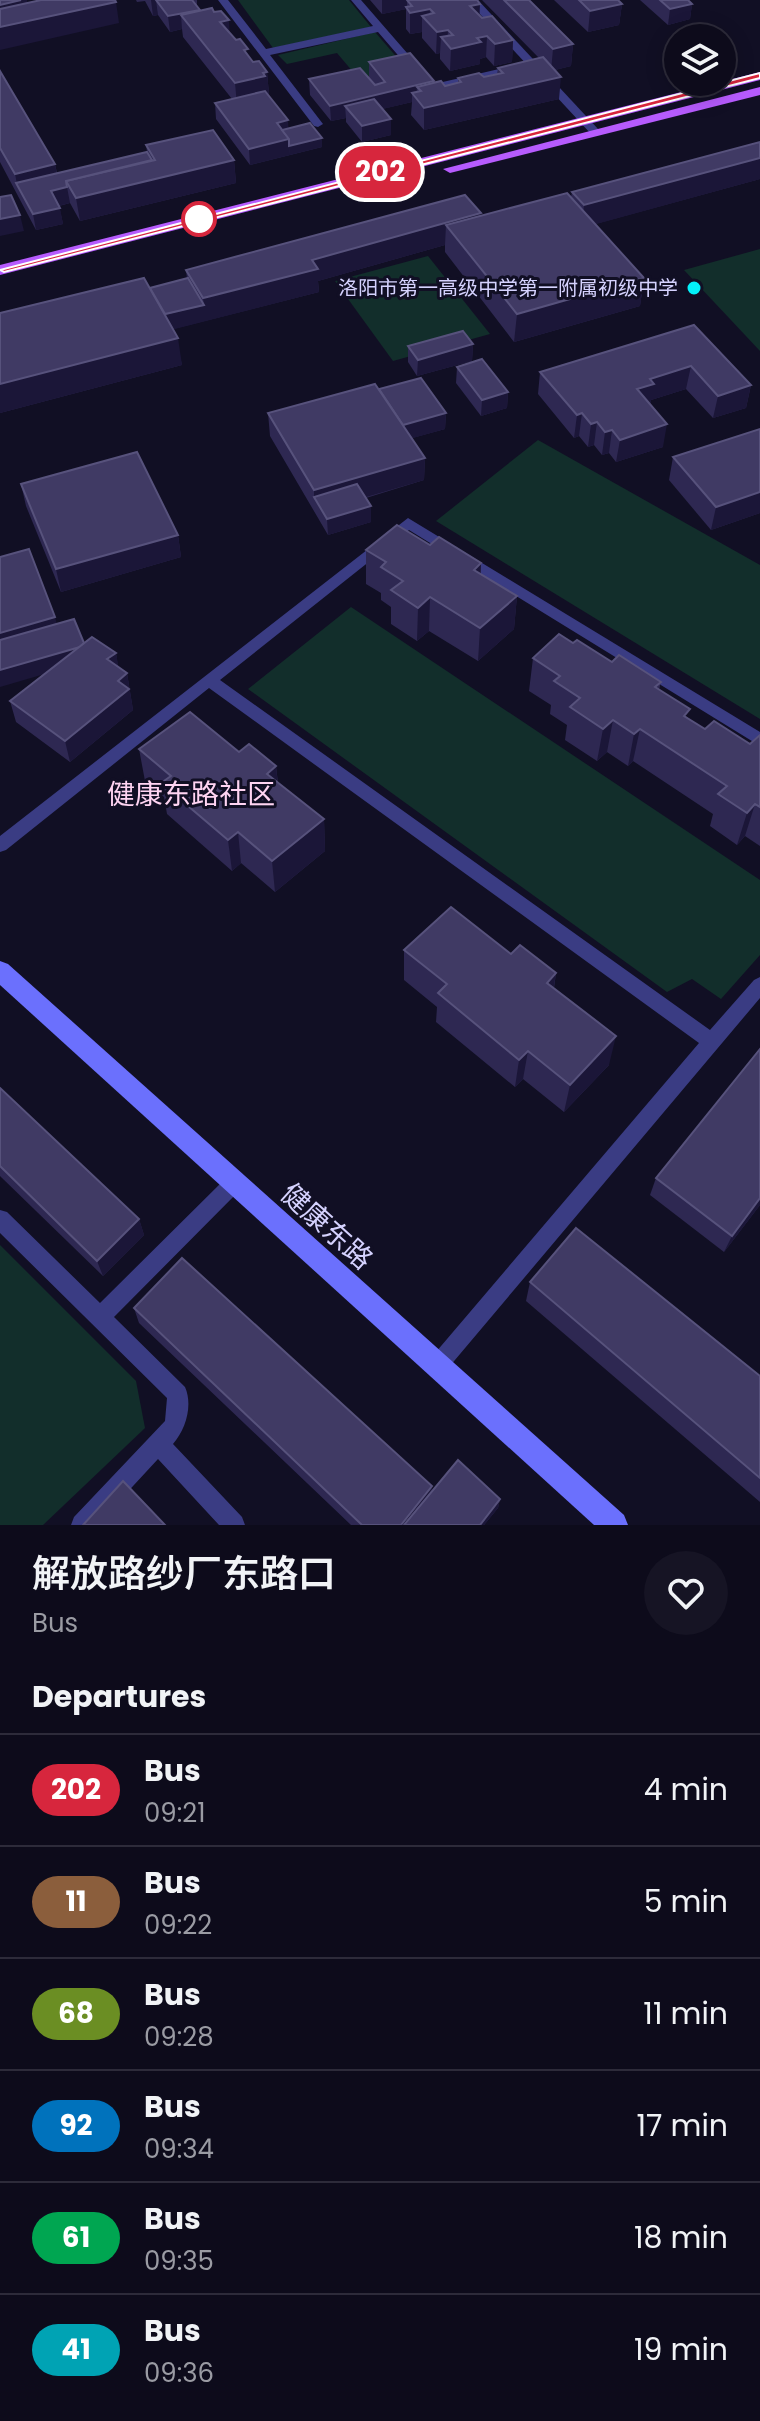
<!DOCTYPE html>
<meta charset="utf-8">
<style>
body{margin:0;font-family:Poppins,"Noto Sans SC",sans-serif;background:#161424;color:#f1f3f6;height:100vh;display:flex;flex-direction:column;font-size:30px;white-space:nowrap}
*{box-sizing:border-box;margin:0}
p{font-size:26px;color:#9a9ba3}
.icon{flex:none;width:44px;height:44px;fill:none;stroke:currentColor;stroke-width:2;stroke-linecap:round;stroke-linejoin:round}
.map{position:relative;height:1525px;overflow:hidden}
.sheet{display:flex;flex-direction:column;background:#0d0b1b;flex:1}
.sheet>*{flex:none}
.badge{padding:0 16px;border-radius:26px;font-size:28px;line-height:52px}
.controls{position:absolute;left:664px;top:24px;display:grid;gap:16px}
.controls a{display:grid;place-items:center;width:72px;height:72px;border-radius:50%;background:#0d0b1b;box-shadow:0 4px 20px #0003,0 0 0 2px #2d2b3a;font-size:40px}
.map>.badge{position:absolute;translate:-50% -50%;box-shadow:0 0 0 4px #fff}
h2{padding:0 32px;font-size:30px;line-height:72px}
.round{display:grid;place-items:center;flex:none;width:84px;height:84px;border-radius:42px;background:#161424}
.summary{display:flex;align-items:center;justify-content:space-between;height:136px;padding:0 32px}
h1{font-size:38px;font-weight:600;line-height:60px}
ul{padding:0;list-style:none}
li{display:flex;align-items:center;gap:24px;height:112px;padding:0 32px;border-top:2px solid #2d2b3a}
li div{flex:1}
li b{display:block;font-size:30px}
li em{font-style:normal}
li .badge{min-width:88px;font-weight:700;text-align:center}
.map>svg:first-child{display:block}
.green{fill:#122e2b}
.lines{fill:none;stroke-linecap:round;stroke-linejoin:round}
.path{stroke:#30b5a4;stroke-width:4;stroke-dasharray:3 4;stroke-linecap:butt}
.lane{fill:#3a3c83;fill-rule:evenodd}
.secondary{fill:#6b70fd;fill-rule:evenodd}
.primary{fill:#b65bfd;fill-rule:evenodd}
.wall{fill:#2e2852}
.shaded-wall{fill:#1b1638}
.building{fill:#403a64;stroke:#57527c;stroke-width:2}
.line{fill:#d7263d;stroke:#fff;stroke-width:2}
.stop-dot{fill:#fff;stroke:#d7263d;stroke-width:4}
.poi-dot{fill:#03f1fa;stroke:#110f24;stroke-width:3}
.labels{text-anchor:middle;stroke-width:6;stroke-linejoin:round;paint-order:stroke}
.far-poi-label{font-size:20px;fill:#d5d2fe;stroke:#110f24;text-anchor:end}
.quarter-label{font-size:28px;fill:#ffd4f2;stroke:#110f24}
.near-street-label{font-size:28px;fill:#d5d2fe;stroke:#110f24}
</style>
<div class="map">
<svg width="760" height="1525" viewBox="0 0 760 1525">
<rect width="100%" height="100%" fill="#110f24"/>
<g class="green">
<path d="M 238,0 L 349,0 L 371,27 L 273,48 Z"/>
<path d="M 375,32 L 406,68 L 359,79 L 337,53 L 287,64 L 278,55 Z"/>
<path d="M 760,249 L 760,351 L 684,270 Z"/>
<path d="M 428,256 L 490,334 L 393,361 L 335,281 Z"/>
<path d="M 538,440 L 760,565 L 760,719 L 436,521 Z"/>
<path d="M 351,607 L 760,880 L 760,955 L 721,999 L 692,979 L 667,992 L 248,689 Z"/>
<path d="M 0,1245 L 136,1381 L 145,1428 L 43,1525 L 0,1525 Z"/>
</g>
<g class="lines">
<g class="path">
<path d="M 722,49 L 727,47"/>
<path d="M 666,62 L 678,60"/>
</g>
<g class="lane">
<path d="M 218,0 L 228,0 L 266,49 L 373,26 L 351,0 L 361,0 L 434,84 L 517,65 L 522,68 L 428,90 L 378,32 L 270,55 L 323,124 L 318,127 L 314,126 Z"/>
<path d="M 467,0 L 478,0 L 599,130 L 599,134 L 591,134 Z"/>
<path d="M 408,518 L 760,732 L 760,746 L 409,530 L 220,680 L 710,1030 L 754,980 L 760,977 L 760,998 L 444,1373 L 437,1376 L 430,1373 L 427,1366 L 430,1359 L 699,1043 L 209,688 L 6,850 L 0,852 L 0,836 Z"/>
<path d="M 234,1174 L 241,1177 L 244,1183 L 241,1189 L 114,1317 L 185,1387 C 193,1405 186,1429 173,1444 L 242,1517 L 245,1525 L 219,1525 L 158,1459 L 97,1525 L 71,1525 L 74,1517 L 165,1421 L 167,1398 L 0,1233 L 0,1210 L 7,1212 L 100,1303 L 227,1177 Z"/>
</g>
<path class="secondary" d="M 0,961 L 8,964 L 624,1515 L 628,1525 L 594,1525 L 0,985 Z"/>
<g class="primary">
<path d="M 760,72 L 760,80 L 0,275 L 0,265 Z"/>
<path d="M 760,87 L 760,95 L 450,173 L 443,169 Z"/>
</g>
</g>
<g class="wall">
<path d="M 136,0 L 197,0 L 197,7 L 200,11 L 230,33 L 253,62 L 267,72 L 269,94 L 267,94 L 288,128 L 322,138 L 322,147 L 250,165 L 216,119 L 215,103 L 232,99 L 183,37 L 182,29 L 170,32 L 158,15 L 153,16 L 145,1 L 137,2 Z"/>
<path d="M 370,0 L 477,0 L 480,16 L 513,40 L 512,62 L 494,66 L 486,57 L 480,59 L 480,64 L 450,71 L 440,59 L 440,53 L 436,54 L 422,38 L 422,32 L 410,34 L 406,29 L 406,9 L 382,14 Z"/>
<path d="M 482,0 L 529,0 L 573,44 L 571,66 L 555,70 L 559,99 L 424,130 L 411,115 L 412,102 L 382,109 L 391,135 L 362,142 L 346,122 L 346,118 L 331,121 L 310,95 L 309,79 L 369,78 L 369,62 L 434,81 L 434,83 L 445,86 L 458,83 L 458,78 L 484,77 L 497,74 L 498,68 L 539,58 Z"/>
<path d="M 554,0 L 618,0 L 622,4 L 619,25 L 588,32 Z"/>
<path d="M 640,0 L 688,0 L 692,4 L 690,19 L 668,25 Z"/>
<path d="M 0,71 L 55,164 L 57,173 L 147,152 L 146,145 L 234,160 L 236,183 L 80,221 L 70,203 L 59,206 L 63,224 L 36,230 L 0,162 Z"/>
<path d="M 760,179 L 595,224 L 644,278 L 640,306 L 514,342 L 445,252 L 445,245 L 318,281 L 319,292 L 173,329 L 182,365 L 0,413 L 0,313 L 150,288 L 187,279 L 186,270 L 481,216 L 571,197 L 572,192 Z"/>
<path d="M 694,325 L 751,385 L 746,408 L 713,418 L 686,389 L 651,400 L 650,404 L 663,447 L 616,462 L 609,453 L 602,455 L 594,445 L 588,447 L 579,436 L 574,438 L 538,394 L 540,372 Z"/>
<path d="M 473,344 L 472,361 L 417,376 L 408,362 L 408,346 Z"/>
<path d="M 457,367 L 508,392 L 507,408 L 481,416 L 456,383 Z"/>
<path d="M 379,389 L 446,413 L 445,429 L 412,438 L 425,458 L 424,480 L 366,498 L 371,506 L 371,522 L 328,535 L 270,436 L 268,413 Z"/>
<path d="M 760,429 L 760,513 L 711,530 L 669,480 L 673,457 Z"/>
<path d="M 21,484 L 178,535 L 181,557 L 61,592 L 26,506 Z"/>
<path d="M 430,545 L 481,563 L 481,574 L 517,596 L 514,629 L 478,661 L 429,631 L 417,641 L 391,624 L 391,607 L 381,600 L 381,593 L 366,584 L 366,550 Z"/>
<path d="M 57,624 L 84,643 L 116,653 L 118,667 L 127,673 L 133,710 L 70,762 L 16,722 L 10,701 L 45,673 Z"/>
<path d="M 573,643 L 612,662 L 661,682 L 659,690 L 688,718 L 705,729 L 750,744 L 760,735 L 760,846 L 745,836 L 737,845 L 710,826 L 713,814 L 633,761 L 628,766 L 607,752 L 597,761 L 565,740 L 567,725 L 550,714 L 551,705 L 529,691 L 533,658 Z"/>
<path d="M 139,749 L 239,752 L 276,766 L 278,783 L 324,819 L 325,851 L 275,892 L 241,863 L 232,871 L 167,814 L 164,797 L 145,781 Z"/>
<path d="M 404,950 L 511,954 L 556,973 L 554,988 L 609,1065 L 564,1112 L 523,1079 L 515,1087 L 436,1022 L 437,1007 L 404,980 Z"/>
<path d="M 0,1088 L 139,1219 L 144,1235 L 103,1276 L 0,1176 Z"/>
<path d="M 656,1178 L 760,1205 L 724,1252 L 650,1195 Z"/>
<path d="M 530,1282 L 760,1376 L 760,1502 L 526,1301 Z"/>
<path d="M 134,1308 L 432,1486 L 431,1492 L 500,1499 L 498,1508 L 484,1525 L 351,1525 L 139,1323 Z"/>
</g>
<g class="shaded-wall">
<path d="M 21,0 L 27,0 L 29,10 L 0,21 L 0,5 Z"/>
<path d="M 151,0 L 156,0 L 158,15 L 153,16 Z"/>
<path d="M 382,0 L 407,0 L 407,9 L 382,14 Z"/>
<path d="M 116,2 L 119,23 L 0,50 L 0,27 Z"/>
<path d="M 480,4 L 479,25 L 470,6 Z"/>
<path d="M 622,4 L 619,25 L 588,32 L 590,11 Z"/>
<path d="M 692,4 L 690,19 L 668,25 L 670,9 Z"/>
<path d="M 430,9 L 429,24 L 422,16 L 422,32 L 410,34 L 410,13 Z"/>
<path d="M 200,10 L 201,25 L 181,15 L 182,29 L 170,32 L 168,16 Z"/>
<path d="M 229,20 L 230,42 L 220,22 Z"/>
<path d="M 448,30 L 447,45 L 441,37 L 440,53 L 436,54 L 437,32 Z"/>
<path d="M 487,36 L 486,57 L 480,59 L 480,64 L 450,71 L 451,49 L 477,38 Z"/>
<path d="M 513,40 L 512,62 L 494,66 L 495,44 Z"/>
<path d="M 573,44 L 571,66 L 551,71 L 553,49 Z"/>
<path d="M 267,72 L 269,94 L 237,105 L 235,83 Z"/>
<path d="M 561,77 L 559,99 L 424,130 L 424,108 Z"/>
<path d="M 434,81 L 434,97 L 421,91 L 417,87 L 416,99 L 412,93 L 412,102 L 354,116 L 345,106 L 346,118 L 331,121 L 330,106 Z"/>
<path d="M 391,119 L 391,135 L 362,142 L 362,126 Z"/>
<path d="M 288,120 L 289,136 L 282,138 L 277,123 Z"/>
<path d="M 322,138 L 322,147 L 290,155 L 289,146 Z"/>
<path d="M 289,139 L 290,155 L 250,165 L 249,149 Z"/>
<path d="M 760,158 L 760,179 L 582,228 L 584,205 Z"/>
<path d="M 234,160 L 236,183 L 80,221 L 76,198 Z"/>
<path d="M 55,164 L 59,186 L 17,184 L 15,174 Z"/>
<path d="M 67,187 L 70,203 L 54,207 L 51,191 Z"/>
<path d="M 60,208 L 63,224 L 36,230 L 33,214 Z"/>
<path d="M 481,213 L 479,235 L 446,225 L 445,245 L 318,281 L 319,292 L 163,332 L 161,316 L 204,305 L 203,298 L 312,260 Z"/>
<path d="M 20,215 L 24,231 L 0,236 L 0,219 Z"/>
<path d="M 644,278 L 640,306 L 514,342 L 517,314 Z"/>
<path d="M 178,338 L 182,365 L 0,413 L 0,384 Z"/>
<path d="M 473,344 L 472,361 L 417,376 L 418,360 Z"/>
<path d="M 691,366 L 686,389 L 651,400 L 650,406 L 637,389 L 650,379 Z"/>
<path d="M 751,385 L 746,408 L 713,418 L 718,396 Z"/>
<path d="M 508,392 L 507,408 L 481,416 L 482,400 Z"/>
<path d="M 446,413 L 445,429 L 399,442 L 399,426 Z"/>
<path d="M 582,413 L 579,436 L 574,438 L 577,415 Z"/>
<path d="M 597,422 L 594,445 L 588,447 L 591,424 Z"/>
<path d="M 667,424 L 663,447 L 616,462 L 620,440 Z"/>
<path d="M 612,430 L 609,453 L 602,455 L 605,432 Z"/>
<path d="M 425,458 L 424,480 L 322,510 L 314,497 L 314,490 Z"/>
<path d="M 760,492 L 760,513 L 711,530 L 716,507 Z"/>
<path d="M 371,506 L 371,522 L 328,535 L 327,519 Z"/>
<path d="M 178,535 L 181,557 L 61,592 L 56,569 Z"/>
<path d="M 481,563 L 479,597 L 474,570 Z"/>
<path d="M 517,596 L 514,629 L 478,661 L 480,628 Z"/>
<path d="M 430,597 L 429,631 L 417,641 L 418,608 Z"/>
<path d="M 55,617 L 61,639 L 0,657 L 0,633 Z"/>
<path d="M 85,645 L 89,661 L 0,687 L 0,670 Z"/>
<path d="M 116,653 L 120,675 L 107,659 Z"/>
<path d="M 127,673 L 133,710 L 70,762 L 65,741 L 118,681 Z"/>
<path d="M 613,720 L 607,752 L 597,761 L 603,729 Z"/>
<path d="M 640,729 L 633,761 L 628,766 L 634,734 Z"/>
<path d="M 276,766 L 279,798 L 267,774 Z"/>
<path d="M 755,804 L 745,836 L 737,845 L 747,813 Z"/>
<path d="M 324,819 L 325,851 L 275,892 L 272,861 Z"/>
<path d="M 238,832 L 241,863 L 232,871 L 228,840 Z"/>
<path d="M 556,973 L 551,1003 L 547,983 Z"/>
<path d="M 616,1036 L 609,1065 L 564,1112 L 570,1085 Z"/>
<path d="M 528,1051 L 523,1079 L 515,1087 L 519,1060 Z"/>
<path d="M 760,1198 L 760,1205 L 724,1252 L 732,1236 Z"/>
<path d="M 139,1219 L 144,1235 L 103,1276 L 97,1261 Z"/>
<path d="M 432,1486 L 431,1498 L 409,1525 L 401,1525 Z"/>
<path d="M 500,1499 L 498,1508 L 484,1525 L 480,1525 Z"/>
</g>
<g class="building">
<path d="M 0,0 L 21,0 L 0,5 Z"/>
<path d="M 41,0 L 115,0 L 116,2 L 0,27 L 0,9 Z"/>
<path d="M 156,0 L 192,0 L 200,10 L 168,16 Z"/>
<path d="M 407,0 L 477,0 L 480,4 L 470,6 L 482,18 L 492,16 L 513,40 L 495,44 L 487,36 L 477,38 L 481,42 L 451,49 L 441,37 L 453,35 L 448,30 L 437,32 L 422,16 L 434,13 L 430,9 L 410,13 L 406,7 L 412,6 Z"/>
<path d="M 504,0 L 529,0 L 573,44 L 553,49 Z"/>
<path d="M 579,0 L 618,0 L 622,4 L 590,11 Z"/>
<path d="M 660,0 L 688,0 L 692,4 L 670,9 Z"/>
<path d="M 212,8 L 214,12 L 221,11 L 229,20 L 220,22 L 236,40 L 240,39 L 248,49 L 244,50 L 253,62 L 259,61 L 267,72 L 263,73 L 265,76 L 235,83 L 181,15 Z"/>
<path d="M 410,53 L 434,81 L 330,106 L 309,79 L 360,68 L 375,85 L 385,82 L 369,62 Z"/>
<path d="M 543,57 L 561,77 L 424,108 L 412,93 L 421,91 L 417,87 L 441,81 L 445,86 L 461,82 L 458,78 L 479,73 L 484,77 L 503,73 L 498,68 Z"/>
<path d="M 0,71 L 55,164 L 15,174 L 0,148 Z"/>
<path d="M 265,91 L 288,120 L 277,123 L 289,139 L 249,149 L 215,103 Z"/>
<path d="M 374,99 L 391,119 L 362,126 L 345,106 Z"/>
<path d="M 310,123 L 322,138 L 289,146 L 289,139 L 282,130 Z"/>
<path d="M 213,130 L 234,160 L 76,198 L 66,181 L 155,160 L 146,145 Z"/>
<path d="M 760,142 L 760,158 L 584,205 L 572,192 Z"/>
<path d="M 147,152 L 152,160 L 66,181 L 67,187 L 51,191 L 60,208 L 33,214 L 16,183 Z"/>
<path d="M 567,193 L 644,278 L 517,314 L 446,225 Z"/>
<path d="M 11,195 L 20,215 L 0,219 L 0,197 Z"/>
<path d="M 465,195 L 481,213 L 312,260 L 318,269 L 203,298 L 186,270 Z"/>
<path d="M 144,278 L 178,338 L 0,384 L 0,313 Z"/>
<path d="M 188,278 L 204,305 L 165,314 L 150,288 Z"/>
<path d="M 694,325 L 751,385 L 718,396 L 691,366 L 650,379 L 654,384 L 637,389 L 667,424 L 620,440 L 612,430 L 605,432 L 597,422 L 591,424 L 582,413 L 577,415 L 540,372 Z"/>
<path d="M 463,331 L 473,344 L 418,360 L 408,346 Z"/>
<path d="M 482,359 L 508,392 L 482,400 L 457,367 Z"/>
<path d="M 421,378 L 446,413 L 403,425 L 379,389 Z"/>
<path d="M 375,384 L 425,458 L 314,490 L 268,413 Z"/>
<path d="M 760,429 L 760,492 L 716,507 L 673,457 Z"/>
<path d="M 137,452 L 178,535 L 56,569 L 21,484 Z"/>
<path d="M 357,484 L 371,506 L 327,519 L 314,497 Z"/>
<path d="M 397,525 L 430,545 L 439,537 L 481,563 L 474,570 L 517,596 L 480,628 L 430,597 L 418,608 L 391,590 L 403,581 L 381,567 L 386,562 L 366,550 Z"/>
<path d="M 29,549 L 55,617 L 0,633 L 0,557 Z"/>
<path d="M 74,619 L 84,643 L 80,647 L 0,670 L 0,640 Z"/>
<path d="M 559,634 L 573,643 L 577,640 L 612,662 L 619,655 L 661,682 L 655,687 L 690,709 L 684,716 L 705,729 L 714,721 L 750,744 L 760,735 L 760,807 L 755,804 L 747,813 L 718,794 L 727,786 L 640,729 L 634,734 L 613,720 L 603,729 L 570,707 L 580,698 L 554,681 L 560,676 L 533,658 Z"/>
<path d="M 92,637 L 116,653 L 107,659 L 127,673 L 118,681 L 129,689 L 65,741 L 10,701 Z"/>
<path d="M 190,712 L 239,752 L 249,744 L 276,766 L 267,774 L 324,819 L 272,861 L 238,832 L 228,840 L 161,783 L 171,776 L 139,749 Z"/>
<path d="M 451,907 L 511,954 L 520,945 L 556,973 L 547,983 L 616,1036 L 570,1085 L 528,1051 L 519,1060 L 438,993 L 447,984 L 404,950 Z"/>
<path d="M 760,1049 L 760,1198 L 732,1236 L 656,1178 Z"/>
<path d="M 0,1088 L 139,1219 L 97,1261 L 0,1166 Z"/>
<path d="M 576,1228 L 760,1376 L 760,1478 L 530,1282 Z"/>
<path d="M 182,1258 L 432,1486 L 401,1525 L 362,1525 L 134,1308 Z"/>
<path d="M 458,1460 L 500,1499 L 480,1525 L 404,1525 Z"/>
<path d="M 123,1481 L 165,1525 L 83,1525 Z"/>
</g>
<path class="line" d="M 760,73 L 760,78 L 4,272 L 0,270 Z"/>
<circle class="stop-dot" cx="199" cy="219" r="16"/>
<circle class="poi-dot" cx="694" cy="288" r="8"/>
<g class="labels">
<g class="far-poi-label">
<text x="678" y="295">洛阳市第一高级中学第一附属初级中学</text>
</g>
<g class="quarter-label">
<text x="191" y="804">健康东路社区</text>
</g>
<g class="near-street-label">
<text transform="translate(327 1226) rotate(42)" y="10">健康东路</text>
</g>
</g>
</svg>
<div class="controls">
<a><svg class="icon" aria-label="layers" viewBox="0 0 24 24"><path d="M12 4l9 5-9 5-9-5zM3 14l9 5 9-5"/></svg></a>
</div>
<b class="badge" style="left:380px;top:172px;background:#d7263d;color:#fff">202</b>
</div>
<section class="sheet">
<div class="summary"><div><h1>解放路纱厂东路口</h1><p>Bus</p></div><a class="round"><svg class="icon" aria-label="heart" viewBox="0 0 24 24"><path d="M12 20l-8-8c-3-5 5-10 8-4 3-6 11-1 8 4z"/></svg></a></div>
<h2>Departures</h2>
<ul>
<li><span class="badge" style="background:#d7263d;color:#fff">202</span><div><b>Bus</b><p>09:21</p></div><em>4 min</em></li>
<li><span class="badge" style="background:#8b5e3c;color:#fff">11</span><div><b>Bus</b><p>09:22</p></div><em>5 min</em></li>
<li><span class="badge" style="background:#6b8e23;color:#fff">68</span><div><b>Bus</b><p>09:28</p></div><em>11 min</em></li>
<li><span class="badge" style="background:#0072bc;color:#fff">92</span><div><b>Bus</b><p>09:34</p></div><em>17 min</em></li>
<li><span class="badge" style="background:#00a651;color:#fff">61</span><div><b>Bus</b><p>09:35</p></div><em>18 min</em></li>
<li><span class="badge" style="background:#00a3b4;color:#fff">41</span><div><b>Bus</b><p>09:36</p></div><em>19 min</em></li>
</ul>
</section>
